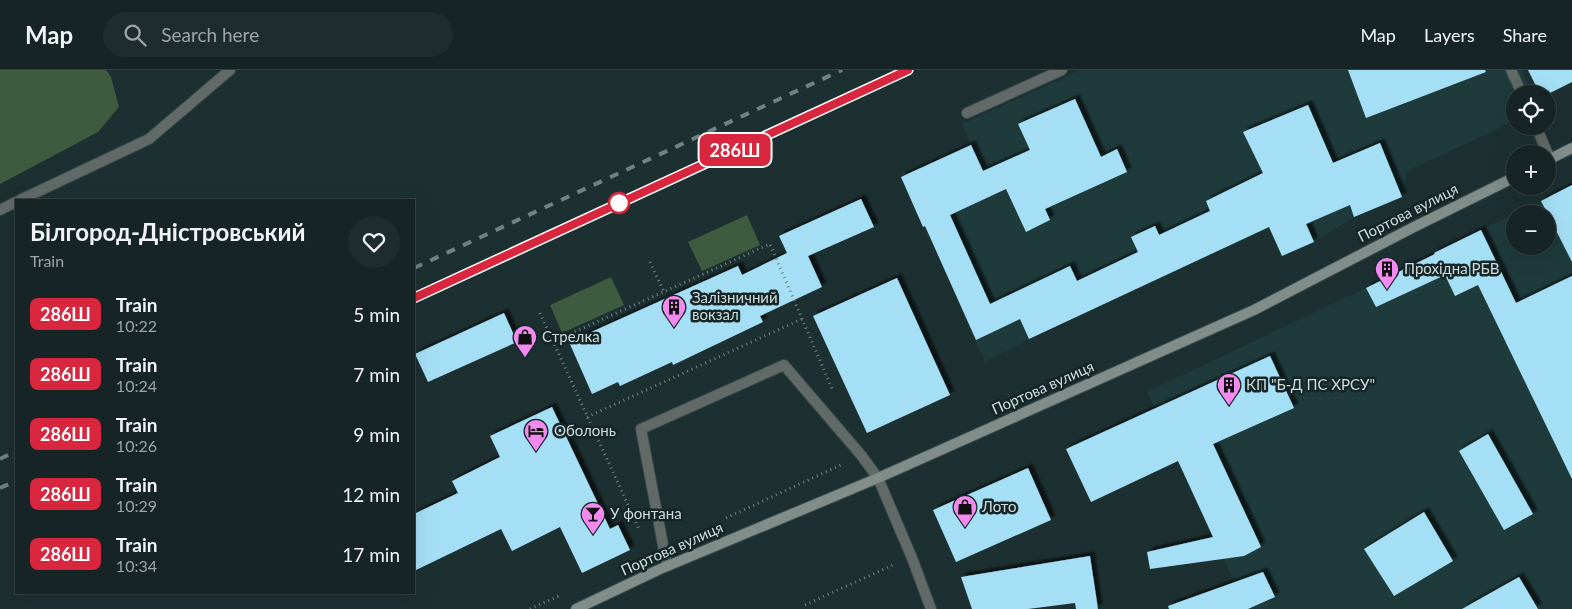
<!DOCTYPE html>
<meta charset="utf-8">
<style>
body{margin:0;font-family:Lato,sans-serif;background:#1f2c2d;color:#f1f3f6;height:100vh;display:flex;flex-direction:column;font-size:19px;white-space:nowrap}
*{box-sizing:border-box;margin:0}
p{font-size:16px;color:#9ea4a7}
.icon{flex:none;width:28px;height:28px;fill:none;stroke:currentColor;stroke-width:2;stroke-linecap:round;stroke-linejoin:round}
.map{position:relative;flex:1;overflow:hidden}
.panel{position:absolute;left:15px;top:129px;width:400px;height:395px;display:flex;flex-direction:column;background:#162425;border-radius:0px;box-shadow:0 5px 20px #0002,0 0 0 1px #354142}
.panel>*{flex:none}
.badge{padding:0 10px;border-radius:8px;font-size:18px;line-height:32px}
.tools{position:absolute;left:1506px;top:15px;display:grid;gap:10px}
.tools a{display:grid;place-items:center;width:50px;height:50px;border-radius:50%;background:#162425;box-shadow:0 5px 20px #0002,0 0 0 1px #354142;font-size:25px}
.map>.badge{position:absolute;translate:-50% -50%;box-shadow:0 0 0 2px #fff}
.round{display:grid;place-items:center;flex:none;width:52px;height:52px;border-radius:26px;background:#1f2c2d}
.head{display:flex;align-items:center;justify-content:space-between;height:85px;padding:0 15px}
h1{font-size:24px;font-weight:700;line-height:38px}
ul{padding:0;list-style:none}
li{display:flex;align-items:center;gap:15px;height:60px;padding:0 15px}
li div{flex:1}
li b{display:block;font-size:19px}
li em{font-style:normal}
li .badge{min-width:55px;font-weight:700;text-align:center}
header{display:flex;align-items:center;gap:30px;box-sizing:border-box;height:70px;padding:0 25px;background:#162425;border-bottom:1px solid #354142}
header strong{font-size:24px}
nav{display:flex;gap:28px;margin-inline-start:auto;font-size:18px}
.search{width:350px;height:45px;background:#1f2c2d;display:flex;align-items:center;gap:12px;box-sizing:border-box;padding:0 18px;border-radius:28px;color:#9ea4a7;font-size:19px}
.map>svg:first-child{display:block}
.built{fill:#1e3a3b;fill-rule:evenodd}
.green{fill:#3d5b3f}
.building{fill:#a5dff6;filter:url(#shadow)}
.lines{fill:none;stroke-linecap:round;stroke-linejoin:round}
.service-casing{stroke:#3a4b4c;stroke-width:12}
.minor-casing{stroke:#3a4b4c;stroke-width:12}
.tertiary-casing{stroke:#3a4b4c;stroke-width:12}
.secondary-casing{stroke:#3a4b4c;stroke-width:12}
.path{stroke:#738282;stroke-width:3;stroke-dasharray:1 4;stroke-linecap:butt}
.service{stroke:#626a67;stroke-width:10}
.minor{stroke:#626a67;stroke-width:10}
.tertiary{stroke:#626a67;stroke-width:10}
.secondary{stroke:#808d88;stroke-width:10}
.rail{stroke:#728182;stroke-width:4;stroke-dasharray:9 9;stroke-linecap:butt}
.line-casing{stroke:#fff;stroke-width:11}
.line{stroke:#d7263d;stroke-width:8}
.stop-dot{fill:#fff;stroke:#d7263d;stroke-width:2.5}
.labels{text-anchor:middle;stroke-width:5;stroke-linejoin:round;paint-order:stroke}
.street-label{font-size:15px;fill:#d0dbdb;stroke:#142627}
.poi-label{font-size:15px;fill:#d0dbdb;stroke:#142627;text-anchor:start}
</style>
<header>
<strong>Map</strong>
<div class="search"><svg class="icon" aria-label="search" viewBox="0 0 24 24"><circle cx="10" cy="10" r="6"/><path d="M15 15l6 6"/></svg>Search here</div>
<nav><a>Map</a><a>Layers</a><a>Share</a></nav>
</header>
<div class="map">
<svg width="1572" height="539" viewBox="0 0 1572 539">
<defs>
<filter id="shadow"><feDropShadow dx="4.5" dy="-4.5" stdDeviation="1" flood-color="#0009"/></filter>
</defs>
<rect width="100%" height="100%" fill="#1d3031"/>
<g class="built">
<path d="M 1081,0 L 1522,0 L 1533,24 L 1515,24 L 1515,51 L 1407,101 L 1402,127 L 1354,147 L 1314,172 L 1282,186 L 1268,158 L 1029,269 L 985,292 L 934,177 L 901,107 L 971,75 L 962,54 Z"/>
<path d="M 1572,115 L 1572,539 L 1247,539 L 1147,322 L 1366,218 L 1425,189 L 1434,183 ZM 1515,144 L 1548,144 L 1548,176 L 1515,176 Z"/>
</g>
<g class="green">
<path d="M 0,0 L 106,0 L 111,7 L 119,37 L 98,62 L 0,114 Z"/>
<path d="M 747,145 L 760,175 L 702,201 L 688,172 Z"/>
<path d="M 611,207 L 624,235 L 562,263 L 550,235 Z"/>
</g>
<g class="building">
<path d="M 1348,0 L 1485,0 L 1486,2 L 1366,48 Z"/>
<path d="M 1528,0 L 1572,0 L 1572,12 L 1548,24 L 1540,24 Z"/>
<path d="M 1075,29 L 1101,87 L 1117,79 L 1127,102 L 1045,139 L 1050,150 L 1026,162 L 1006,119 L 950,145 L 990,234 L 1070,196 L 1077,211 L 1138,182 L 1131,167 L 1155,156 L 1159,165 L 1210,141 L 1206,131 L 1263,103 L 1243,62 L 1308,35 L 1333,93 L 1380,73 L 1402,127 L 1354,147 L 1350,135 L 1306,154 L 1314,172 L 1282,186 L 1269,157 L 1029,269 L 1020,249 L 976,270 L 925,156 L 923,157 L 901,107 L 971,75 L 983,101 L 1030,80 L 1018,54 Z"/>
<path d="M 1572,115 L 1572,192 L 1541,131 Z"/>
<path d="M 861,129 L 874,157 L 808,186 L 822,217 L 760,246 L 763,252 L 673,295 L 672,292 L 620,316 L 618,312 L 592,324 L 569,272 L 738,196 L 742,205 L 787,183 L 779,166 Z"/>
<path d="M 1481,160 L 1516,233 L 1572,206 L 1572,409 L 1478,215 L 1455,226 L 1445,205 L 1376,237 L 1366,218 L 1435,184 L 1434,183 Z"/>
<path d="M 897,208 L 950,325 L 867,363 L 813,246 Z"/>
<path d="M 504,243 L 517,272 L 428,312 L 415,284 Z"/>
<path d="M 1270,286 L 1294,338 L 1213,374 L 1261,477 L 1244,486 L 1150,499 L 1147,482 L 1213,467 L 1178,391 L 1091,432 L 1066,379 Z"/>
<path d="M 552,337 L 610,459 L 618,455 L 630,480 L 582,503 L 560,457 L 512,481 L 501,459 L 414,501 L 414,444 L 458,423 L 452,411 L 500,387 L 490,366 Z"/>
<path d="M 1488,364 L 1533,444 L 1504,460 L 1459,381 Z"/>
<path d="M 1028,398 L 1051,450 L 956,492 L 933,440 Z"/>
<path d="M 1424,442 L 1453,491 L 1394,526 L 1364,479 Z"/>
<path d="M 1090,486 L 1098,539 L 1076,539 L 1075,533 L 1028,539 L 972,539 L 961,507 Z"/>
<path d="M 1263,502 L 1275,527 L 1248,539 L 1169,539 L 1168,536 Z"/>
<path d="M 1519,507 L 1538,539 L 1462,539 Z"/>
</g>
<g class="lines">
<g class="service-casing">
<g id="service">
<path d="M 1511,0 L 1522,24"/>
<path d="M 967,43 L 1062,0"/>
<path d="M 1536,56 L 1550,89"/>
<path d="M 667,496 L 641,359 L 784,295 L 861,385 L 878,408"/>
</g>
</g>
<g class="minor-casing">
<g id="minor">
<path d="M 20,130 L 149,69 L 230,0"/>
<path d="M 0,140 L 16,132"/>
</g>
</g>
<g class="tertiary-casing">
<path id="tertiary" d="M 878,408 L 912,488 L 931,539"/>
</g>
<g class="secondary-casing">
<g id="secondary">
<path d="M 1548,90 L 1572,78"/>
<path d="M 576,539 L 658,500 L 878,408 L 1254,240 L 1412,158 L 1515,107"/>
</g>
</g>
<g class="path">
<path d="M 650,192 L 664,222"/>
<path d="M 540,243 L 639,459"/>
<path d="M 552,272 L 770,174 L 833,321"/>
<path d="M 587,347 L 802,249"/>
<path d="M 726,448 L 843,394"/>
<path d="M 805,535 L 895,494"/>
<path d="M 530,539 L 561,525"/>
</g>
<use href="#service" class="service"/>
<use href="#minor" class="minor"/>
<use href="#tertiary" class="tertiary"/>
<use href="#secondary" class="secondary"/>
<g class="rail">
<path d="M 414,198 L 842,0"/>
<path d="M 414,228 L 908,0"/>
<path d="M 0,389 L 16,381"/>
<path d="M 0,418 L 16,411"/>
</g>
</g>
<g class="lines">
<g class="line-casing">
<path id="line" d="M 414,228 L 908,0"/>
</g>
<use href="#line" class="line"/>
</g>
<defs>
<g id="building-pin" transform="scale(1.25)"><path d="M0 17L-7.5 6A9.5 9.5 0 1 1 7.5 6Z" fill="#f489f0" stroke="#142627"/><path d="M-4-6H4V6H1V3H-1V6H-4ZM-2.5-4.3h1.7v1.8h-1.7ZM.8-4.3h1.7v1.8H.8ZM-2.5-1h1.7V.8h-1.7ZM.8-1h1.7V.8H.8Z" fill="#111"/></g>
<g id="shop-pin" transform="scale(1.25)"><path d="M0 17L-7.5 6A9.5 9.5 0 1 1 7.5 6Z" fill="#f489f0" stroke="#142627"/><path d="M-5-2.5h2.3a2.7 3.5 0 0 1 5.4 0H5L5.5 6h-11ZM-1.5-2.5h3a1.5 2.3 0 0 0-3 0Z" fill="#111"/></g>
<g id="hotel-pin" transform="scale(1.25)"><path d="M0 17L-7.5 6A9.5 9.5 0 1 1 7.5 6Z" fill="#f489f0" stroke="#142627"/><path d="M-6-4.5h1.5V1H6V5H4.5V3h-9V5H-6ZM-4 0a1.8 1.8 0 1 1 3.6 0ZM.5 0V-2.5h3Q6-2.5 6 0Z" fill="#111"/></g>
<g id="bar-pin" transform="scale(1.25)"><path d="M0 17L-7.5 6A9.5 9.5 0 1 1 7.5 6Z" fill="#f489f0" stroke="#142627"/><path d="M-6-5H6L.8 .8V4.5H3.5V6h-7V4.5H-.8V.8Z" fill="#111"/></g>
</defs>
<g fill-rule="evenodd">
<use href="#building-pin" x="1387" y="199"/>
<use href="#building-pin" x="674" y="237"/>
<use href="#shop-pin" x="525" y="267"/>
<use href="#building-pin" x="1229" y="315"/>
<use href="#hotel-pin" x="536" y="361"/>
<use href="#shop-pin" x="965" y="437"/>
<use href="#bar-pin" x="593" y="444"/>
</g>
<circle class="stop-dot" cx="619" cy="133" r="10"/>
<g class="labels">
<g class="street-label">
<text transform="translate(1408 143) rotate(-27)" y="5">Портова вулиця</text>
<text transform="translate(1043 318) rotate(-24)" y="5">Портова вулиця</text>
<text transform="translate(672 479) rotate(-24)" y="5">Портова вулиця</text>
</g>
<g class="poi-label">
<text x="1404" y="204">Прохідна РБВ</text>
<text x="692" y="233">Залізничний<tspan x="692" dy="17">вокзал</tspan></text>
<text x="542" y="272">Стрелка</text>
<text x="1246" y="320">КП "Б-Д ПС ХРСУ"</text>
<text x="554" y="366">Оболонь</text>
<text x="982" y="442">Лото</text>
<text x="610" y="449">У фонтана</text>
</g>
</g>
</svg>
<div class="tools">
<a><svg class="icon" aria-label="locate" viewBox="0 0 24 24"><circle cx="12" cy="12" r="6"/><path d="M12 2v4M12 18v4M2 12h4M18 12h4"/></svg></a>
<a>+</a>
<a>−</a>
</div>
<b class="badge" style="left:735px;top:80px;background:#d7263d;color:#fff">286Ш</b>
<section class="panel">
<div class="head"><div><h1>Білгород-Дністровський</h1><p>Train</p></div><a class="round"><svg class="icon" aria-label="heart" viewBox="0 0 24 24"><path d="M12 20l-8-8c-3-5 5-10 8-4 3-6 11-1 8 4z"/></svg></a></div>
<ul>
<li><span class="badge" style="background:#d7263d;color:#fff">286Ш</span><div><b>Train</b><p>10:22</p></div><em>5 min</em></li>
<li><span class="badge" style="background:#d7263d;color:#fff">286Ш</span><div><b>Train</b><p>10:24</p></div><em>7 min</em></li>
<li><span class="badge" style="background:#d7263d;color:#fff">286Ш</span><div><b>Train</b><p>10:26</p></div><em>9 min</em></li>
<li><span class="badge" style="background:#d7263d;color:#fff">286Ш</span><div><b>Train</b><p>10:29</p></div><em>12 min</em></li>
<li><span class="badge" style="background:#d7263d;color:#fff">286Ш</span><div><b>Train</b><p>10:34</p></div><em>17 min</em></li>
</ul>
</section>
</div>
